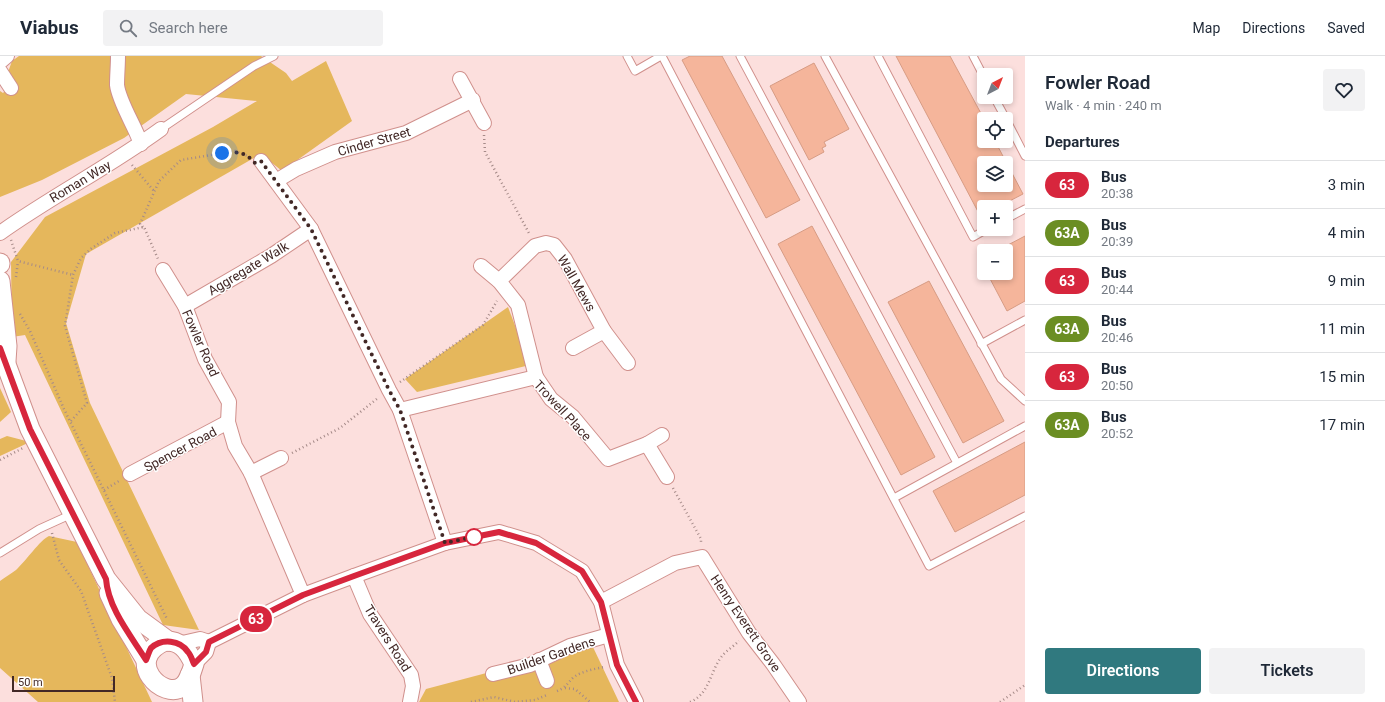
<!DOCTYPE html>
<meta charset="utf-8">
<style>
body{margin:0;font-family:Roboto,sans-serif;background:#f2f2f3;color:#1f2937;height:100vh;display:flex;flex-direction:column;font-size:15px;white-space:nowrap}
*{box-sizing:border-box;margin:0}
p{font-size:13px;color:#747a83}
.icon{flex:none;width:22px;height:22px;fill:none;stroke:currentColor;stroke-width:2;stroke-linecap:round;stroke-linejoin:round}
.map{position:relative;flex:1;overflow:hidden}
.side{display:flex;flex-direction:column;background:#fff;width:360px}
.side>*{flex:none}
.badge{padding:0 8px;border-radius:13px;font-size:14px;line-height:26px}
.needle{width:26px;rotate:42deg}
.buttons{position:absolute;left:977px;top:12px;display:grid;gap:8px}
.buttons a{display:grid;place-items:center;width:36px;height:36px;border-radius:4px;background:#fff;box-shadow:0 2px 6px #0003;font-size:20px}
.scale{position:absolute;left:12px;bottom:10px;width:103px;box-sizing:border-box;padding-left:4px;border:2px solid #422826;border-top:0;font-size:11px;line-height:14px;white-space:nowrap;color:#422826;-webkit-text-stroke:3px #fff;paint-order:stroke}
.you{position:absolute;width:20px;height:20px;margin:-10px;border:3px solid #fff;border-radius:50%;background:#1a73e8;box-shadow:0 0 0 6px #1a73e833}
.map>.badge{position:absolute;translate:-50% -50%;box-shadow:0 0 0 2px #fff}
h2{padding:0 20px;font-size:15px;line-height:36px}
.round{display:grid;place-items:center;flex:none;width:42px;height:42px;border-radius:4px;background:#f2f2f3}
.overview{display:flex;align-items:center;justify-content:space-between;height:68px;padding:0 20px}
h1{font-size:19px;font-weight:600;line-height:30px}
.primary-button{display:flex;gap:8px;margin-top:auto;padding:8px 20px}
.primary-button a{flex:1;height:46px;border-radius:4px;background:#30797f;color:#fff;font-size:16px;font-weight:600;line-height:46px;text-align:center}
.primary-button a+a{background:#f2f2f3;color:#1f2937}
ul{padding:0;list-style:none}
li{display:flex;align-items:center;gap:12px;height:48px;padding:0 20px;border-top:1px solid #e0e1e3}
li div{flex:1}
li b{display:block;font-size:15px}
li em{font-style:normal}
li .badge{min-width:44px;font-weight:700;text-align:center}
header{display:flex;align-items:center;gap:24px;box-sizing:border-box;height:56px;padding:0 20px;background:#fff;border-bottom:1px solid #e0e1e3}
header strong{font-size:19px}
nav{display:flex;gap:22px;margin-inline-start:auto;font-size:14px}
.search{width:280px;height:36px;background:#f2f2f3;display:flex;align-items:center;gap:10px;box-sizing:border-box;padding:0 14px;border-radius:4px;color:#747a83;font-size:15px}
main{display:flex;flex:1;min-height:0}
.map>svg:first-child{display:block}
.green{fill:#e5b75c}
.building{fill:#f5b59b;stroke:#d79c84;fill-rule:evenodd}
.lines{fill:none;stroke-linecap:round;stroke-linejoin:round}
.lane-casing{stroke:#d0908c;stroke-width:9}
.street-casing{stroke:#d0908c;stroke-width:16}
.secondary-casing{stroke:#d0908c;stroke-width:21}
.path{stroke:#a58a88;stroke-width:2.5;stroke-dasharray:1 3;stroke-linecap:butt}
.lane{stroke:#fff;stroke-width:7}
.street{stroke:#fff;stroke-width:14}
.secondary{stroke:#fff;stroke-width:19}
.line-casing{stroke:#fff;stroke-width:9}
.line{stroke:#d7263d;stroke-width:6}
.walk{stroke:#422826;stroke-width:4;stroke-dasharray:0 7.2}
.stop-dot{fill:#fff;stroke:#d7263d;stroke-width:2}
.labels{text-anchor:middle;stroke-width:3;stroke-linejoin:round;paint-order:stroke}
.street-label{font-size:13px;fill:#422826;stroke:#fff}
</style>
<header>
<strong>Viabus</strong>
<div class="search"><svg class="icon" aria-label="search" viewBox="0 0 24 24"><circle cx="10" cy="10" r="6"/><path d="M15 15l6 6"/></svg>Search here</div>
<nav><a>Map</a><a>Directions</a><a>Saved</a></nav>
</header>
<main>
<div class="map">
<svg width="1025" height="646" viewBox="0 0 1025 646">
<rect width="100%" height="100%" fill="#fcdfdd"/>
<g class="green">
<path d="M 19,0 L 261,0 L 286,17 L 292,25 L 326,5 L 352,65 L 282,115 L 261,98 L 86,198 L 66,267 L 90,347 L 199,574 L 163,569 L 25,279 L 12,281 L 11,206 L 45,161 L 213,71 L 257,45 L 186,38 L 124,82 L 42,124 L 0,141 L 0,35 L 3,37 L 11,29 L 7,19 L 12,5 Z"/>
<path d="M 508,251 L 530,309 L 417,336 L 405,323 Z"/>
<path d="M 0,332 L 11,356 L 0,366 Z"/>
<path d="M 7,380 L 30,386 L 0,400 L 0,383 Z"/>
<path d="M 49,480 L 77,486 L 152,646 L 38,646 L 0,612 L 0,525 C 5,521 11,518 16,514 C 26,505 40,484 49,480 Z"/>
<path d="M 592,589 L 619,646 L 419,646 L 426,633 Z"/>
</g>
<g class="building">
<path d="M 690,0 L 722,0 L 800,144 L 766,162 L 682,4 Z"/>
<path d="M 896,0 L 950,0 L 984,63 L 984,85 L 995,85 L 1023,138 L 998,151 L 984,151 L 984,167 ZM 984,107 L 1006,107 L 1006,129 L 984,129 Z"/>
<path d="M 814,7 L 849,73 L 824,86 L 826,90 L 822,92 L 824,96 L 809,104 L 770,30 Z"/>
<path d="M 812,170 L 935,401 L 901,419 L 778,188 Z"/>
<path d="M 1025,180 L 1025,245 L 1007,255 L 987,217 L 1006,217 L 1006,190 Z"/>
<path d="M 929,225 L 1004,365 L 963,387 L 888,246 Z"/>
<path d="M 1025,386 L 1025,439 L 955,476 L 933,435 Z"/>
</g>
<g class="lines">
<g class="lane-casing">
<g id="lane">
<path d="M 627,0 L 635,15 L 661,0"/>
<path d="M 662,0 L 929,510 L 1025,460"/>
<path d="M 740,0 L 957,407"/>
<path d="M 825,0 L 1001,323 L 1025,345"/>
<path d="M 878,0 L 973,181 L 987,173"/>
<path d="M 973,0 L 984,21"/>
<path d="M 994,41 L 1006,63"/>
<path d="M 1006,63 L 1025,100"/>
<path d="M 161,73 L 254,10 L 274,0"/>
<path d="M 1006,163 L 1025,153"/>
<path d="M 981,288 L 1025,264"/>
<path d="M 894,442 L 1025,370"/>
<path d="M 0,497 L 39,473 L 72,458"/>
</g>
</g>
<g class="street-casing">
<g id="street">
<path d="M 118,0 C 118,10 117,19 117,29 C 119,46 135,70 141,88"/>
<path d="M 0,6 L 7,0"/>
<path d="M 0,15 L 11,32"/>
<path d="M 460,23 L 484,67"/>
<path d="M 261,105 L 311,173 L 389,334 L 400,354 L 445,487"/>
<path d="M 276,125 L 296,113 L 335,96 L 406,77 L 473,44"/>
<path d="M 0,177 C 52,140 109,111 161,73"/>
<path d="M 481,210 L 499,225 L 518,249 L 536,321"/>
<path d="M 163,214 L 185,250 L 205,303 L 229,346 L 228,366 L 235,390 L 251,417 L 303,539"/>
<path d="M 499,225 L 535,190 L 546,187 L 554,189 L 565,203 L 604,275 L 573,292"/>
<path d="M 185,250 L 271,200 L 311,173"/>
<path d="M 604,275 L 628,307"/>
<path d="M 400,354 L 536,321 L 551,343 L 573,361 L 608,403 L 647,388 L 667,421"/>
<path d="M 647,388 L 662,379"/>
<path d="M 251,417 L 281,402"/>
<path d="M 130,418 L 228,366"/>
<path d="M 354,520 L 370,558 L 411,619 L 413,630 L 410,646"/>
<path d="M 601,546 L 675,507 L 702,501 L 749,577 L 773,608 L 799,646"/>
<path d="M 178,588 L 200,583 L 209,586"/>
<path d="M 539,604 L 547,625"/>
<path d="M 194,608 L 206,596 L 209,586 L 303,539 L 354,520 L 445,487 L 499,476 L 536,487 L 582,515 L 601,546 L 617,609 L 636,646"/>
<path d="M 493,618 L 530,609 L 570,590 L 609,579"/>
</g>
</g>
<g class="secondary-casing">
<g id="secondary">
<path d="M 0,207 L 0,208"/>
<path d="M 0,225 L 7,290 L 6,305"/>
<path d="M 0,292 L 30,373 L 106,523 L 138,563 L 168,585"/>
<path d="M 109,537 L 121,563 L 146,604"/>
<path d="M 165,585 C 180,584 188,594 194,608 C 192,615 189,625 183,630 C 164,646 122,604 165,585 Z"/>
<path d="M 190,619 L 193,646"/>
</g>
</g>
<g class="path">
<path d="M 484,79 L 485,96 L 530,179"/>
<path d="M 132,109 L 154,135"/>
<path d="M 143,171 L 140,168 L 159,125 L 181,104 L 235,95 L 250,101"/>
<path d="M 11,184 L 18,205 L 73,219"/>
<path d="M 16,221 L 18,205"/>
<path d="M 20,258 L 30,275 L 64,353 L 167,563"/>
<path d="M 400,326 L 483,269 L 497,245"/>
<path d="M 71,365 L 87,347 L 65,270 L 73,219 L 81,202 L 92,192 L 115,177 L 144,171 L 158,203"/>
<path d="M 292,397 L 340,372 L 378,342"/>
<path d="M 0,404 L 23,392"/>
<path d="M 673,432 L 701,483 L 701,488"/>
<path d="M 104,434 L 119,425"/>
<path d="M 52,477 L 59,504 L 81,535 L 112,622 L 115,646"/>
<path d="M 565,632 L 575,633 L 590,646"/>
<path d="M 557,635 C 567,631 567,627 574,621 C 582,615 595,613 604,611"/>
<path d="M 471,646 L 494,641 L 515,646 L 535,644 L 547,639"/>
<path d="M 690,646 C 710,638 710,615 722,600 C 727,594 734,590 739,585"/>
<path d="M 1000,646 L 1025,629"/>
</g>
<use href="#lane" class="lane"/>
<use href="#street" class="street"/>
<use href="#secondary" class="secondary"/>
</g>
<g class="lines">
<g class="line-casing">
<path id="line" d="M 0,292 L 30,373 L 106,523 C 108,552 131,580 146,604 C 148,600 149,595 151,592 C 162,582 180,584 188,596 C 191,599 192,604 194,608 L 206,596 L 209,586 L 303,539 L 354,520 L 445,487 L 499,476 L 536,487 L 582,515 L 601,546 L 617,609 L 636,646"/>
</g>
<use href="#line" class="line"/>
<path class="walk" d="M 222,97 C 237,95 245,96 255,107 L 261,105 L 311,173 L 389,334 L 400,354 L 445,487 L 474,481"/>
</g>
<circle class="stop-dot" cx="474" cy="481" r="8"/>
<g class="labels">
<g class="street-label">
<text transform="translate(374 85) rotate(-16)" y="5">Cinder Street</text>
<text transform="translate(80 125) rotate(-31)" y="5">Roman Way</text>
<text transform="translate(248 212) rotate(-31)" y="5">Aggregate Walk</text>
<text transform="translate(577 227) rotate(60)" y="5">Wall Mews</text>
<text transform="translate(201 287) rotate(66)" y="5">Fowler Road</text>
<text transform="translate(563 354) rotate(47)" y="5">Trowell Place</text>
<text transform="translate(180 393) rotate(-28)" y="5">Spencer Road</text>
<text transform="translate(746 567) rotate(56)" y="5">Henry Everett Grove</text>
<text transform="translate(388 582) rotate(58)" y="5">Travers Road</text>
<text transform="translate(551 599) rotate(-19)" y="5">Builder Gardens</text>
</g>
</g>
</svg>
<div class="buttons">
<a><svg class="needle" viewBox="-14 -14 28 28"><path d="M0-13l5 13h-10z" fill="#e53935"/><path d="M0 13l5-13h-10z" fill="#747a83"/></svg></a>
<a><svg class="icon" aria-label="locate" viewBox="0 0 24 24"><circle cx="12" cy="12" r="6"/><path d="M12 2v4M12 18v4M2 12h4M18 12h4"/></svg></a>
<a><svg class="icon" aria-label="layers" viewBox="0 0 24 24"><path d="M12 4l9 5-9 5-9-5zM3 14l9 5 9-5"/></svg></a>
<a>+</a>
<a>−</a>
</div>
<div class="scale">50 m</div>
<div class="you" style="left:222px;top:97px"></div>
<b class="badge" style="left:256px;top:563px;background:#d7263d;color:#fff">63</b>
</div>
<section class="side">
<div class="overview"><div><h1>Fowler Road</h1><p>Walk · 4 min · 240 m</p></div><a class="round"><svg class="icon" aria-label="heart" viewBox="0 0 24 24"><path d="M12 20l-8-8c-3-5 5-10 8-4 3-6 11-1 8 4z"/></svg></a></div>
<h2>Departures</h2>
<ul>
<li><span class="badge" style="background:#d7263d;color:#fff">63</span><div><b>Bus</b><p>20:38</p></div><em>3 min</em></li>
<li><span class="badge" style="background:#6b8e23;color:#fff">63A</span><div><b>Bus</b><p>20:39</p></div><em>4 min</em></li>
<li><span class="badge" style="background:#d7263d;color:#fff">63</span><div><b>Bus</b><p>20:44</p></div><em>9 min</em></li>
<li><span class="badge" style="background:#6b8e23;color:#fff">63A</span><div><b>Bus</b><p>20:46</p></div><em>11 min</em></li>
<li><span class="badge" style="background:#d7263d;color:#fff">63</span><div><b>Bus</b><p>20:50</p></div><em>15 min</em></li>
<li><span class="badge" style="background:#6b8e23;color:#fff">63A</span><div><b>Bus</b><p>20:52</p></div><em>17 min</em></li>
</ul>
<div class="primary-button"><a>Directions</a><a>Tickets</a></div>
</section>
</main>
